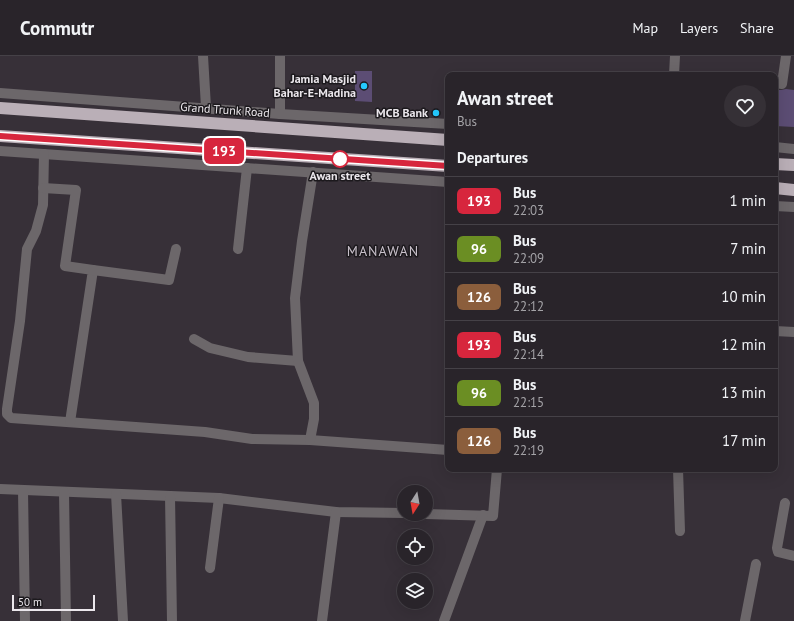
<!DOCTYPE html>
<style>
body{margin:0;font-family:"PT Sans",sans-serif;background:#353036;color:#f1f3f6;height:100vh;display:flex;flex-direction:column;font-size:15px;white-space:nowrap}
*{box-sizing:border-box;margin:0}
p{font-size:13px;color:#a5a4a8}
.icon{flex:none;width:22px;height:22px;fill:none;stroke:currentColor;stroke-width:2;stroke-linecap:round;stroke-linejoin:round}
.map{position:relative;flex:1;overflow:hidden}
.panel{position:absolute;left:445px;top:16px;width:333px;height:400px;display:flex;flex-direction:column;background:#29242a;border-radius:8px;box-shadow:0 4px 16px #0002,0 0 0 1px #454147}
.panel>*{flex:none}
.badge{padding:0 8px;border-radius:6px;font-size:14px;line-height:26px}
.needle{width:26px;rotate:191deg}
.controls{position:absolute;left:397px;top:429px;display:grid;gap:8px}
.controls a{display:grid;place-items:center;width:36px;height:36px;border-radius:50%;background:#29242a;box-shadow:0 4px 16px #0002,0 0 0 1px #454147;font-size:20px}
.scale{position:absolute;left:12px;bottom:10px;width:83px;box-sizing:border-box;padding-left:4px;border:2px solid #ebe7ec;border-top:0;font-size:11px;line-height:14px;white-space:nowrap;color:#ebe7ec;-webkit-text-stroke:3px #1c191d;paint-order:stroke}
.map>.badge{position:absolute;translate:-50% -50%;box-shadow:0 0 0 2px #fff}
h2{padding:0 12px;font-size:15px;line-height:36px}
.round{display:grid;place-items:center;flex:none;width:42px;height:42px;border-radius:21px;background:#353036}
.summary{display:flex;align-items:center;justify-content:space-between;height:68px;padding:0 12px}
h1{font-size:19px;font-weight:700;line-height:30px}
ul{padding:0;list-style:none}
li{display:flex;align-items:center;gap:12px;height:48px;padding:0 12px;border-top:1px solid #454147}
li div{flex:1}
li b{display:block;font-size:15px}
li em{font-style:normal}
li .badge{min-width:44px;font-weight:700;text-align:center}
header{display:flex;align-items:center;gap:24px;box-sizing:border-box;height:56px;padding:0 20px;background:#29242a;border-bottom:1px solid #454147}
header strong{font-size:19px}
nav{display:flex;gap:22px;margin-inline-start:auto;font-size:14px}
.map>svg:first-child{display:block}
.building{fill:#5c4d74}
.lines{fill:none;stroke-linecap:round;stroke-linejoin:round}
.minor{stroke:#6c676a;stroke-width:10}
.highway{stroke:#baafb7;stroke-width:12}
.line-casing{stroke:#fff;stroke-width:9}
.line{stroke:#d7263d;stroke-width:6}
.poi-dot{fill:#24c9fe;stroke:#1c191d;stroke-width:1.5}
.stop-dot{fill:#fff;stroke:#d7263d;stroke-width:2}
.labels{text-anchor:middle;stroke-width:3;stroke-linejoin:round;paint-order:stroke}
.poi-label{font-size:12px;font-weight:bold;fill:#ebe7ec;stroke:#1c191d;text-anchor:end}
.street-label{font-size:12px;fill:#ebe7ec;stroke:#1c191d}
.stop-label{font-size:12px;font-weight:bold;fill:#ebe7ec;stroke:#1c191d}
.quarter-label{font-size:14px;letter-spacing:1px;fill:#c9c1cb;stroke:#1c191d}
</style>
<header>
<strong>Commutr</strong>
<nav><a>Map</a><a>Layers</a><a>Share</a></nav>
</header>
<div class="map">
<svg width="794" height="565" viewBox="0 0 794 565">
<rect width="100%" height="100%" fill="#373038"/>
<g class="building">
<path d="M 355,15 L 372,15 L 372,46 L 355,45 Z"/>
<path d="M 786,33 L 794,34 L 794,71 L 775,70 L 775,34 L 781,34 Z"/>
</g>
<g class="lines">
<g class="minor">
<path d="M 203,0 L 206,51"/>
<path d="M 280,0 L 280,58"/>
<path d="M 674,19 L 675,0"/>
<path d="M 775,27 L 782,28 L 786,0"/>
<path d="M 0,37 L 280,58 L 448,68"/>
<path d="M 775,91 L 794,93"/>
<path d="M 0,95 L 448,126"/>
<path d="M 44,98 L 43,149 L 36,175 L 27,193 L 20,265 L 7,353 L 7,358 L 11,362 L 205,376 L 252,383 L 310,384 L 448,394"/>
<path d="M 43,132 L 76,134 L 65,210 L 93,214 L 70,366"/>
<path d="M 775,150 L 794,151"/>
<path d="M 238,193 L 247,112"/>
<path d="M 93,214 L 169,224 L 176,193"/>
<path d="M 775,275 L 794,276"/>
<path d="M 194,283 L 210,292 L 248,301 L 298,305"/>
<path d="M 310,384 L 314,363 L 314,347 L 298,305 L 295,242 L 302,185 L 313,116"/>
<path d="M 678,413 L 680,475"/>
<path d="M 0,433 L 219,442 L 336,456 L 404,457"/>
<path d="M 23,434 L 25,565"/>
<path d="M 64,436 L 66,565"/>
<path d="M 116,438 L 123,565"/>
<path d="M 170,440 L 172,565"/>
<path d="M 785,447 L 777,492 L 778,496 L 794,500"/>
<path d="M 426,458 L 493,460 L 497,413"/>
<path d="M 210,512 L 219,442"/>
<path d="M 322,565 L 336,456"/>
<path d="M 444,565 L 483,459"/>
<path d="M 745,565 L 756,508"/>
</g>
<g class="highway">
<path d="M 0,52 L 448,84"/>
<path d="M 0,80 L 448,110"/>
<path d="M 775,108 L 794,109"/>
<path d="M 775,132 L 794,134"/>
</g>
</g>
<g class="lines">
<g class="line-casing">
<path id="line" d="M 0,80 L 448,110"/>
</g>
<use href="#line" class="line"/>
</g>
<g class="poi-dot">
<circle cx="364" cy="30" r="4"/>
<circle cx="436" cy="57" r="4"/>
</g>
<circle class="stop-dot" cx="340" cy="103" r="8"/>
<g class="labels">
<g class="poi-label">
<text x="356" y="27">Jamia Masjid<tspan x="356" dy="14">Bahar-E-Madina</tspan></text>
<text x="428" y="61">MCB Bank</text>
</g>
<g class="street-label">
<text transform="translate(225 54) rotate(4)" y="4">Grand Trunk Road</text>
</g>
<g class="stop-label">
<text x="340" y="124">Awan street</text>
</g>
<g class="quarter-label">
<text x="383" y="200">MANAWAN</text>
</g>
</g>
</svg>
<div class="controls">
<a><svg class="needle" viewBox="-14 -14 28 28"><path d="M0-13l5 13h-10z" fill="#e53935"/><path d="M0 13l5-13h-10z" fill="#a5a4a8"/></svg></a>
<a><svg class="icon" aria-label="locate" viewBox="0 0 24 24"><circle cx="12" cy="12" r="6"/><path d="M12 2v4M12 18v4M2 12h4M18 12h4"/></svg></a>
<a><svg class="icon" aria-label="layers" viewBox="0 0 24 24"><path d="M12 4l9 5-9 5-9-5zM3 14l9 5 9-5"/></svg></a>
</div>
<div class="scale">50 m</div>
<b class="badge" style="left:224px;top:95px;background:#d7263d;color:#fff">193</b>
<section class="panel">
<div class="summary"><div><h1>Awan street</h1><p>Bus</p></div><a class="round"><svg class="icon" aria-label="heart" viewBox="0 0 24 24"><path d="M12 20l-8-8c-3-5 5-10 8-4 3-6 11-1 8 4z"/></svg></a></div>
<h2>Departures</h2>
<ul>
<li><span class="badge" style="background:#d7263d;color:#fff">193</span><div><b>Bus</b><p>22:03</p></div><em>1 min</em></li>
<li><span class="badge" style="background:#6b8e23;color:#fff">96</span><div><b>Bus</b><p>22:09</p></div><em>7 min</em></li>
<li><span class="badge" style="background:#8b5e3c;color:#fff">126</span><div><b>Bus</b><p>22:12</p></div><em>10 min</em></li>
<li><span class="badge" style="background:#d7263d;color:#fff">193</span><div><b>Bus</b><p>22:14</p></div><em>12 min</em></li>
<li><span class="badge" style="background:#6b8e23;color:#fff">96</span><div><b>Bus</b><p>22:15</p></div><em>13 min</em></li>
<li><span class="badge" style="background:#8b5e3c;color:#fff">126</span><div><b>Bus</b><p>22:19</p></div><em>17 min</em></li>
</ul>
</section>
</div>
